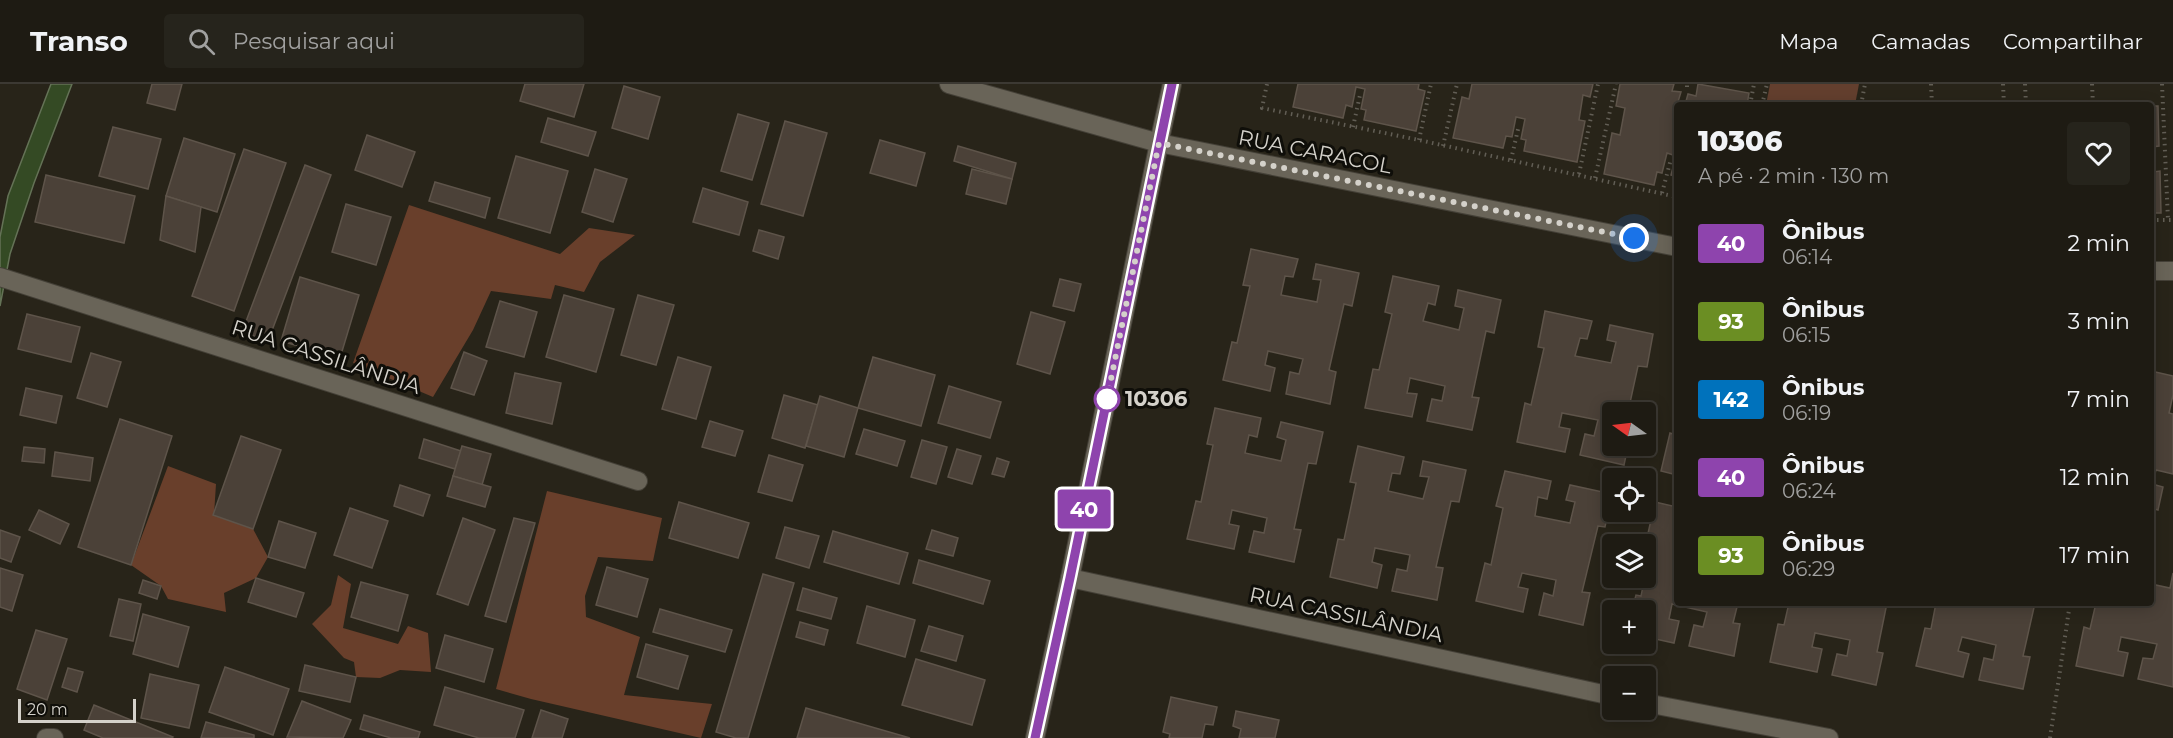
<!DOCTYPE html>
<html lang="pt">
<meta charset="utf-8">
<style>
body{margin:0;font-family:Montserrat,sans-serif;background:#26241c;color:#f1f3f6;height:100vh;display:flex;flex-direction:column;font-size:22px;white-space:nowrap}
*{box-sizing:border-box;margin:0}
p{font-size:20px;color:#a1a1a0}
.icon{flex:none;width:33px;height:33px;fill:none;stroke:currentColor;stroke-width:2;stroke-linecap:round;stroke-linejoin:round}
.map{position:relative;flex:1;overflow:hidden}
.sheet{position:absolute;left:1674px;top:18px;width:480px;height:504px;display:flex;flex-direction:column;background:#1e1b13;border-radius:6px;box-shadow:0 3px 15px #0003,0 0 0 2px #3c3933}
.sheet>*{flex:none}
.badge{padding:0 12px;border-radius:4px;font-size:21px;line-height:39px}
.needle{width:39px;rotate:284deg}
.controls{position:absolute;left:1602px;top:318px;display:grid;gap:12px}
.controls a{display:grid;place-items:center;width:54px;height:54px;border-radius:6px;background:#1e1b13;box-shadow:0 3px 15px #0003,0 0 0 2px #3c3933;font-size:30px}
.scale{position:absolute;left:18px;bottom:15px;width:118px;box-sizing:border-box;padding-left:6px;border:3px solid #d4d1ca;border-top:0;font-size:16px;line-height:21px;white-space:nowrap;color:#d4d1ca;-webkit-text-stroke:4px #0f0e09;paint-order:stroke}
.you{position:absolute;width:30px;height:30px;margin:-15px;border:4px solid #fff;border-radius:50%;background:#1a73e8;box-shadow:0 0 0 9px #1a73e833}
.map>.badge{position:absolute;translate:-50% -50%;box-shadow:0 0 0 3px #fff}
.round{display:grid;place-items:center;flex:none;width:63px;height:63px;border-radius:6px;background:#26241c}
.headline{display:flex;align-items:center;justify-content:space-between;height:102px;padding:0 24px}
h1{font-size:28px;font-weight:800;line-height:45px}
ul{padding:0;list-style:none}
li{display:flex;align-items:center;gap:18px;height:78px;padding:0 24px}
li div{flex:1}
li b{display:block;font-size:22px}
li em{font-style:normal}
li .badge{min-width:66px;font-weight:700;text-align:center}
header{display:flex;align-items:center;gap:36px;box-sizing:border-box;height:84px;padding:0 30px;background:#1e1b13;border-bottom:2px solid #3c3933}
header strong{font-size:28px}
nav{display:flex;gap:33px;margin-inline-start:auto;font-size:21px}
.search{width:420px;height:54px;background:#26241c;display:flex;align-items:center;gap:15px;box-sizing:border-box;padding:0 21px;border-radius:6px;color:#a1a1a0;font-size:22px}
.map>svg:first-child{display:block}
.green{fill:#633f2e}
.forest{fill:#693f2b}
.water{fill:#344a24;stroke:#647256;stroke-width:1.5}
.building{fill:#4b4138;stroke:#5e544a;stroke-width:1.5}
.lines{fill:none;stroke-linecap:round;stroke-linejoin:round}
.street-casing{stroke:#444037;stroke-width:20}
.secondary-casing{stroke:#444037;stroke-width:20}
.path{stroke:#625e55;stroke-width:4;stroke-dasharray:1.5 4.5;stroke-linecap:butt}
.street{stroke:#696458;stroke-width:18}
.secondary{stroke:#696458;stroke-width:18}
.line-casing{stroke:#fff;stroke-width:14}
.line{stroke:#8e44ad;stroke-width:9}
.walk{stroke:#d4d1ca;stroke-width:6;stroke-dasharray:0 10.8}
.stop-dot{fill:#fff;stroke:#8e44ad;stroke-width:3}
.labels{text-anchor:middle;stroke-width:6;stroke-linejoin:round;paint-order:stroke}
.street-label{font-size:21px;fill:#d4d1ca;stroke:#0f0e09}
.stop-label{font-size:21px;font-weight:bold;fill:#d4d1ca;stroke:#0f0e09;text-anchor:start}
</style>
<header>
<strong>Transo</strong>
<div class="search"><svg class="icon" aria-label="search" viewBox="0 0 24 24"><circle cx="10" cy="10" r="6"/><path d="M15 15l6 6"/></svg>Pesquisar aqui</div>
<nav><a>Mapa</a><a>Camadas</a><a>Compartilhar</a></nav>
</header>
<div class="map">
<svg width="2173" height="654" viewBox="0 0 2173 654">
<rect width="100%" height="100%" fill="#282419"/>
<path class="green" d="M 1770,0 L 1859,0 L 1855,21 L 1766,21 Z"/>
<g class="forest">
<path d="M 409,121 L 560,170 L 589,144 L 635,151 L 600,178 L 584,208 L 555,201 L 551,215 L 491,207 L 473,246 L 433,313 L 353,279 Z"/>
<path d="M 168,382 L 216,400 L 214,431 L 253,445 L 268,473 L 256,494 L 224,509 L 226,528 L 168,515 L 161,502 L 131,481 Z"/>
<path d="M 547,407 L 662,434 L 653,477 L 598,473 L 585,512 L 586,533 L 640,553 L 624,611 L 712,620 L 701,654 L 531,615 L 496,605 Z"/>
<path d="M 338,491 L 351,500 L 343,544 L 398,560 L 408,542 L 428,549 L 431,588 L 400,586 L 380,594 L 356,593 L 354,578 L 344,574 L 312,540 L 331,521 Z"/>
</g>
<path class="water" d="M 51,0 L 72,0 L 34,99 L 10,170 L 0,222 L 0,153 L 8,112 Z"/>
<g class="building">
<path d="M 152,0 L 182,0 L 175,26 L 147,19 Z"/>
<path d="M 525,0 L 584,0 L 574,33 L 520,17 Z"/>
<path d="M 1298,0 L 1419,0 L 1418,5 L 1425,7 L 1416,47 L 1364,36 L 1366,26 L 1361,25 L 1365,5 L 1356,3 L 1352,23 L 1346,21 L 1343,34 L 1293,23 Z"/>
<path d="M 1472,0 L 1593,0 L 1590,13 L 1583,11 L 1579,36 L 1585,37 L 1577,78 L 1524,67 L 1526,56 L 1521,55 L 1525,35 L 1516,33 L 1512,53 L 1506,52 L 1503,64 L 1453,54 L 1462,13 L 1469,15 Z"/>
<path d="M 1620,0 L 1674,0 L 1672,7 L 1681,8 L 1677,21 L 1677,93 L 1671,91 L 1676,72 L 1667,69 L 1662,89 L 1657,88 L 1654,101 L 1604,90 L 1612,49 L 1620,51 L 1625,24 L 1616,22 Z"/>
<path d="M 1698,0 L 1749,9 L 1747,21 L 1685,21 L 1688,10 L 1696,12 Z"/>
<path d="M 624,2 L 660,13 L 648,55 L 612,44 Z"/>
<path d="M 2151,22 L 2158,22 L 2159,62 L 2152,63 L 2153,88 L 2160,87 L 2161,129 L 2151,129 Z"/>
<path d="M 738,30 L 769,39 L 752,96 L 721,87 Z"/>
<path d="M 548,34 L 596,48 L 588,72 L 541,58 Z"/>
<path d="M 785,37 L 827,49 L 803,132 L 761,120 Z"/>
<path d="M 113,43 L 161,55 L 148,105 L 99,92 Z"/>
<path d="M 367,51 L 415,68 L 402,103 L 355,86 Z"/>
<path d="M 184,54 L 235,70 L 217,128 L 166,112 Z"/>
<path d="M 880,56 L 925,69 L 916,102 L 870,89 Z"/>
<path d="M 958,62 L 1016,79 L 1012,95 L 954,77 Z"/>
<path d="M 244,65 L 286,79 L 234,227 L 192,212 Z"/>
<path d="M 516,72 L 568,87 L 550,149 L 498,134 Z"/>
<path d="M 305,81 L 331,91 L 268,257 L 242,248 Z"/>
<path d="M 595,85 L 627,95 L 613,138 L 582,128 Z"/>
<path d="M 972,85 L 1012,95 L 1006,120 L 966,110 Z"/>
<path d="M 46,91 L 135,112 L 124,159 L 35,138 Z"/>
<path d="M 435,98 L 490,114 L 485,134 L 429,117 Z"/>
<path d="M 703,104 L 748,118 L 739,151 L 693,138 Z"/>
<path d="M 166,112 L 201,123 L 195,168 L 160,156 Z"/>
<path d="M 346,120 L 391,133 L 376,181 L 332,168 Z"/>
<path d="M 759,146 L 784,153 L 778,175 L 753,167 Z"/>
<path d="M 1251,165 L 1298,175 L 1293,193 L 1285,192 L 1281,211 L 1317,218 L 1321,196 L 1313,195 L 1316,180 L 1359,189 L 1352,222 L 1344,220 L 1329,286 L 1336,288 L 1330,320 L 1286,310 L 1290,288 L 1299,290 L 1303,275 L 1268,267 L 1265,281 L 1275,284 L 1270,307 L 1223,296 L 1232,258 L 1237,259 L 1250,202 L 1243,201 Z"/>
<path d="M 1393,192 L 1439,202 L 1435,221 L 1428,219 L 1423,237 L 1459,246 L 1464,224 L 1455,222 L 1458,206 L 1501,216 L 1494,249 L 1486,247 L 1472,313 L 1479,314 L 1472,346 L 1427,337 L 1432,315 L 1442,317 L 1445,302 L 1410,294 L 1407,309 L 1417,310 L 1412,333 L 1365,324 L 1373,285 L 1379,286 L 1392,230 L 1385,228 Z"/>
<path d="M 300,193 L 359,211 L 340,274 L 281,257 Z"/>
<path d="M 1060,195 L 1081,200 L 1074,227 L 1053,222 Z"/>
<path d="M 564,211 L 614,225 L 596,288 L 546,273 Z"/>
<path d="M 638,211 L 674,221 L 656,281 L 621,271 Z"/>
<path d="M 500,217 L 537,228 L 524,273 L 486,263 Z"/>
<path d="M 1545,227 L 1592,237 L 1587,255 L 1580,254 L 1575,272 L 1611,279 L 1616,258 L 1607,256 L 1610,241 L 1653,250 L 1647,283 L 1638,282 L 1628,328 L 1612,328 L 1612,362 L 1628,362 L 1624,381 L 1580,371 L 1585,350 L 1594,352 L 1598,336 L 1562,329 L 1559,343 L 1570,345 L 1565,368 L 1517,358 L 1525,319 L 1531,321 L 1544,264 L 1538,263 Z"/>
<path d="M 1031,228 L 1065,238 L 1050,290 L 1017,280 Z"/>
<path d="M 27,230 L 80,243 L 71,278 L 18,265 Z"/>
<path d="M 464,268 L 487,277 L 474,311 L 451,304 Z"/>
<path d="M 91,269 L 121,278 L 107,323 L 77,314 Z"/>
<path d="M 678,273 L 711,283 L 696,335 L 662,325 Z"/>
<path d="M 873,273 L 935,291 L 921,342 L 858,324 Z"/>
<path d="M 2151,287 L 2173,292 L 2173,311 L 2169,329 L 2173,330 L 2173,390 L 2156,386 L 2152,400 L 2163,403 L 2158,426 L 2151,424 Z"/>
<path d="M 515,289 L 561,299 L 552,340 L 506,329 Z"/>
<path d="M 949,302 L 1001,318 L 990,354 L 938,339 Z"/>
<path d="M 26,304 L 62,312 L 56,339 L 20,331 Z"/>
<path d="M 784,311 L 818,321 L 805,364 L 772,354 Z"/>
<path d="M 820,312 L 858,324 L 844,373 L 806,362 Z"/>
<path d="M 1215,324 L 1261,334 L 1257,353 L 1249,351 L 1245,369 L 1281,377 L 1286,356 L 1277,353 L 1281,338 L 1323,348 L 1316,380 L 1308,379 L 1294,445 L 1301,446 L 1294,478 L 1249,468 L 1254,447 L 1264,449 L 1267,434 L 1232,426 L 1229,440 L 1239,442 L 1234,465 L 1187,455 L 1196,417 L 1201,418 L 1213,361 L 1207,360 Z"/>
<path d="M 120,335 L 172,352 L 131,481 L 78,463 Z"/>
<path d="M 710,337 L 743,347 L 735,372 L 702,363 Z"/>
<path d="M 1677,344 L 1677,391 L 1661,387 L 1670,349 L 1676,351 Z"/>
<path d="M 864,345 L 905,357 L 897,382 L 856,370 Z"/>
<path d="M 241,352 L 281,366 L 253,445 L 213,431 Z"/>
<path d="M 424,355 L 461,367 L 455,385 L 419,374 Z"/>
<path d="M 922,356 L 947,363 L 936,400 L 911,393 Z"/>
<path d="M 462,362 L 491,370 L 482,401 L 453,392 Z"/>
<path d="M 1358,362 L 1404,373 L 1400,390 L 1392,389 L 1388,407 L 1423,415 L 1429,393 L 1420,392 L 1423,377 L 1466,386 L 1459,418 L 1451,417 L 1436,483 L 1443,484 L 1437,516 L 1392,507 L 1397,485 L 1407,487 L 1410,471 L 1375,464 L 1372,478 L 1382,481 L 1377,504 L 1330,493 L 1338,455 L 1344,456 L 1356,399 L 1350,398 Z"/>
<path d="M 24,363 L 45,365 L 44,379 L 22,377 Z"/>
<path d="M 957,365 L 981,372 L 972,400 L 948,393 Z"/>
<path d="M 55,368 L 93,374 L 90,397 L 52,392 Z"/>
<path d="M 769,371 L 803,381 L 792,417 L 758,408 Z"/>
<path d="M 997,374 L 1009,378 L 1004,393 L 992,390 Z"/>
<path d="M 1505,387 L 1551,397 L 1547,415 L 1538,413 L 1535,432 L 1570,439 L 1575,418 L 1566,416 L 1570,401 L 1612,410 L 1605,443 L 1598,442 L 1582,508 L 1590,509 L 1583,541 L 1539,531 L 1544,509 L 1553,512 L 1556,496 L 1522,489 L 1518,503 L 1528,505 L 1523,528 L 1476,517 L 1485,479 L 1491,481 L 1503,424 L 1496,422 Z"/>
<path d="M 453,392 L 491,403 L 485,423 L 447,412 Z"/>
<path d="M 400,401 L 430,411 L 423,432 L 394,422 Z"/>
<path d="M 679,418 L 749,439 L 738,474 L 669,454 Z"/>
<path d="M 1655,418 L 1677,423 L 1677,519 L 1738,519 L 1733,539 L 1740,540 L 1734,572 L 1689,562 L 1694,541 L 1703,543 L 1707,528 L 1672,520 L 1669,535 L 1679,537 L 1674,559 L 1646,553 L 1646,526 L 1632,526 L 1636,511 L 1641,512 L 1653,455 L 1647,454 Z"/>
<path d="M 350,424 L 388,437 L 372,484 L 334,471 Z"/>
<path d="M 39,426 L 69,440 L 60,460 L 29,446 Z"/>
<path d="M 463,434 L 495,446 L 468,521 L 437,510 Z"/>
<path d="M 514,434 L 535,439 L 506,538 L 485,532 Z"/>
<path d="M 279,437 L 316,449 L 305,484 L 268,473 Z"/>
<path d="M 785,443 L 819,452 L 809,484 L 776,474 Z"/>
<path d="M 0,446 L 20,453 L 11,478 L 0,474 Z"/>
<path d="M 932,446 L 958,454 L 953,472 L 926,465 Z"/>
<path d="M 833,447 L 908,469 L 899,500 L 824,478 Z"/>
<path d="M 919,476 L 990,497 L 983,520 L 913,499 Z"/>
<path d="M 607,483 L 648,495 L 637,533 L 596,521 Z"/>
<path d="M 0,484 L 23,491 L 12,527 L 0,523 Z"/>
<path d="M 2173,489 L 2173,603 L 2138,595 L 2143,574 L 2153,575 L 2157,560 L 2121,553 L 2118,567 L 2128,569 L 2123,592 L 2076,582 L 2084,543 L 2090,545 L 2096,519 L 2151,519 L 2151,500 L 2170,504 Z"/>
<path d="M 763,490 L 794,499 L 748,654 L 736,654 L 716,648 Z"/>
<path d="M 256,494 L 304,509 L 296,533 L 248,518 Z"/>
<path d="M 143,496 L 161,502 L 157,515 L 139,509 Z"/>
<path d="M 361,498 L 408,511 L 398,547 L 351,533 Z"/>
<path d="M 803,504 L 837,514 L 831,535 L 797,526 Z"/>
<path d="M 119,515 L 141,520 L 133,557 L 110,552 Z"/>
<path d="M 1789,519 L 1887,519 L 1877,568 L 1883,569 L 1876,601 L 1832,591 L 1837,570 L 1847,572 L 1850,556 L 1815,549 L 1812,563 L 1822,565 L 1817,588 L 1770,578 L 1778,540 L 1784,541 Z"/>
<path d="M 1936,519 L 2035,519 L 2023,572 L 2030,573 L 2023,605 L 1979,596 L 1984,574 L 1993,576 L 1996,561 L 1962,553 L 1958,567 L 1969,570 L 1963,593 L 1916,582 L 1925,544 L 1931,545 Z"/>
<path d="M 867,522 L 915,536 L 905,573 L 857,559 Z"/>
<path d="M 660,525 L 732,546 L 725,568 L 653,548 Z"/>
<path d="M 143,530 L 189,543 L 178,583 L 133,570 Z"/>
<path d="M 800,538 L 828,546 L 824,561 L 796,553 Z"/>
<path d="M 929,542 L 963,552 L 956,577 L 921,567 Z"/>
<path d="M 36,546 L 67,555 L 47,616 L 17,605 Z"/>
<path d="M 445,551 L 493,565 L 484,598 L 436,584 Z"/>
<path d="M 646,560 L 688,572 L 678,605 L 637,593 Z"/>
<path d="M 916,575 L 985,596 L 972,641 L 902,621 Z"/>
<path d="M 305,581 L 356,593 L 350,618 L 299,607 Z"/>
<path d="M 225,583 L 289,605 L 273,651 L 209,628 Z"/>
<path d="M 68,584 L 83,588 L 77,608 L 62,603 Z"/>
<path d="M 150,590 L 199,601 L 189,644 L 141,634 Z"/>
<path d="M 445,603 L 524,626 L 515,654 L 479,654 L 434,641 Z"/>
<path d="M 1171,613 L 1217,623 L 1213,641 L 1205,640 L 1202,654 L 1169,654 L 1170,650 L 1163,648 Z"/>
<path d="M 302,617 L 351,636 L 343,654 L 287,653 Z"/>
<path d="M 94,621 L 173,653 L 172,654 L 103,654 L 84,646 Z"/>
<path d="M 806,624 L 910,654 L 797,654 Z"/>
<path d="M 541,626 L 568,635 L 562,654 L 532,654 Z"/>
<path d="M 1236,627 L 1279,636 L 1275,654 L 1239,654 L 1241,645 L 1233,642 Z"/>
<path d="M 364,631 L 420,648 L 418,654 L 391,654 L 360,645 Z"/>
<path d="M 206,638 L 254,651 L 254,654 L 201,654 Z"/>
</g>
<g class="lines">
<g class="street-casing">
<g id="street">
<path d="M 0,193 L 638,397"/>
<path d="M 1070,494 L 1612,612"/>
<path d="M 1646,619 L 1829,654"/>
<path d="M 46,654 L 54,654"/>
<path d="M 1035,654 L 1070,494 L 1159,59"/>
</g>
</g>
<g class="secondary-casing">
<g id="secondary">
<path d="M 949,0 L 1159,59 L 1677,163"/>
<path d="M 1159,59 L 1172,0"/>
<path d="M 2151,187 L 2173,187"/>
</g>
</g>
<g class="path">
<path d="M 1267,0 L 1262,24 L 1419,56 L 1677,113"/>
<path d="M 1931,0 L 1932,21"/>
<path d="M 2003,0 L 2004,21"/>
<path d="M 2025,0 L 2026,21"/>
<path d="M 2092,0 L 2093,21"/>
<path d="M 2162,0 L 2168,136"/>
<path d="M 1687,3 L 1687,0"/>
<path d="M 1750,21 L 1754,0"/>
<path d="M 1762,21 L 1767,0"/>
<path d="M 1861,21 L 1865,0"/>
<path d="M 1353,43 L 1360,11"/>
<path d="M 1419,56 L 1431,0"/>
<path d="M 1443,62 L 1457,0"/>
<path d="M 1511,76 L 1519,41"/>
<path d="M 1579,90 L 1598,0"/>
<path d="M 1595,94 L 1616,0"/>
<path d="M 1662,109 L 1671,75"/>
<path d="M 2151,136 L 2173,136"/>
<path d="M 2050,654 L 2070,519"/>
</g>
<use href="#street" class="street"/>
<use href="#secondary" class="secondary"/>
</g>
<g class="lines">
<g class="line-casing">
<path id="line" d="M 1035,654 L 1070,494 L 1172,0"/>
</g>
<use href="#line" class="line"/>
<path class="walk" d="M 1107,315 L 1159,59 L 1634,154"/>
</g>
<circle class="stop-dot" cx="1107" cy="315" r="12"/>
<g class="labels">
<g class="street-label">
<text transform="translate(1315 68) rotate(11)" y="7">RUA CARACOL</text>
<text transform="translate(326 273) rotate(18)" y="7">RUA CASSILÂNDIA</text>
<text transform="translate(1346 531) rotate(12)" y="7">RUA CASSILÂNDIA</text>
</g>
<g class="stop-label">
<text x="1125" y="322">10306</text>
</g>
</g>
</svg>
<div class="controls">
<a><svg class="needle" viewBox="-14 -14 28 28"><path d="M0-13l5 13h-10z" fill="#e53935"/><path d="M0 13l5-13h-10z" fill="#a1a1a0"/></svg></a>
<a><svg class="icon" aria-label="locate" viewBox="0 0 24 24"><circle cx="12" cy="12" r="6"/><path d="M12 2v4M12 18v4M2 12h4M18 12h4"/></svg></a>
<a><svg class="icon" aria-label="layers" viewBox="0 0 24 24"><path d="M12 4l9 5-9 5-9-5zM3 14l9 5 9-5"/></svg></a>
<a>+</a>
<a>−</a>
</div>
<div class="scale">20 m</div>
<div class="you" style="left:1634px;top:154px"></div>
<b class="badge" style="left:1084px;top:425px;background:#8e44ad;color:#fff">40</b>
<section class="sheet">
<div class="headline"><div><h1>10306</h1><p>A pé · 2 min · 130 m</p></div><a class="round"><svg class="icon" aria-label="heart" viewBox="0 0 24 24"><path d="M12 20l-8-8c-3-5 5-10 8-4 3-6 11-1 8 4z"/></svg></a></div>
<ul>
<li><span class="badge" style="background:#8e44ad;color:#fff">40</span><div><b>Ônibus</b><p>06:14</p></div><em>2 min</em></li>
<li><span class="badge" style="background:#6b8e23;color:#fff">93</span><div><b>Ônibus</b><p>06:15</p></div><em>3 min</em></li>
<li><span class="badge" style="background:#0072bc;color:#fff">142</span><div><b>Ônibus</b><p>06:19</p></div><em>7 min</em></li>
<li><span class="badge" style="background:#8e44ad;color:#fff">40</span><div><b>Ônibus</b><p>06:24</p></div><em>12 min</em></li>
<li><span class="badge" style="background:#6b8e23;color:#fff">93</span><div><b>Ônibus</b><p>06:29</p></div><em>17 min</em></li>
</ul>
</section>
</div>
